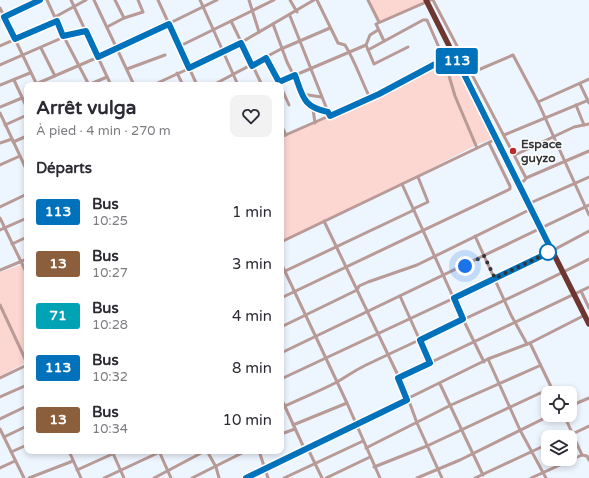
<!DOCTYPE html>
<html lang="fr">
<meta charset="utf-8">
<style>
body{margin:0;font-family:"Varela Round",sans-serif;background:#f2f2f3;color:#2b2b33;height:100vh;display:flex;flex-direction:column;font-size:15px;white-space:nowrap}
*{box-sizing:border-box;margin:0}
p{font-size:13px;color:#7c7c81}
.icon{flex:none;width:22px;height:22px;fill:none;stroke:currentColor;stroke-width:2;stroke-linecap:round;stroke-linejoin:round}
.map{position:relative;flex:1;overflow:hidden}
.drawer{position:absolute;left:24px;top:82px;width:260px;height:372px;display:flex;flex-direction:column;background:#fff;border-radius:8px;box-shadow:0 2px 6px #0003}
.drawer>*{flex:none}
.badge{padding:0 8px;border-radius:3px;font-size:14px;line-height:26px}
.buttons{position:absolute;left:541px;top:386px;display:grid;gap:8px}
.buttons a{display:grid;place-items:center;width:36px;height:36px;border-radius:8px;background:#fff;box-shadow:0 2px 6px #0003;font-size:20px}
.you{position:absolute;width:20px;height:20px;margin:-10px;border:3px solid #fff;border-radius:50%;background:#1a73e8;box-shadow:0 0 0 6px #1a73e833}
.map>.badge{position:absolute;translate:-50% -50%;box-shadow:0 0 0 2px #fff}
h2{padding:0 12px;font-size:15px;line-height:36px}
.round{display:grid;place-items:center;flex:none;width:42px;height:42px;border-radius:8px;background:#f2f2f3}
.summary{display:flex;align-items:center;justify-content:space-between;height:68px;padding:0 12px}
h1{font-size:19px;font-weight:700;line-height:30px}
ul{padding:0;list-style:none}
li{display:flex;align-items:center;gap:12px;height:52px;padding:0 12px}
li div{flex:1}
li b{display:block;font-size:15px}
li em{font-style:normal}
li .badge{min-width:44px;font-weight:700;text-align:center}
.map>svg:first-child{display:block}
.green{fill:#fcd6d1}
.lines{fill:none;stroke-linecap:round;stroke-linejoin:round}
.street{stroke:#b89a97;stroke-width:3}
.highway{stroke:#6e3631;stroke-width:5.5}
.line-casing{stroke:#fff;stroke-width:9}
.line{stroke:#0072bc;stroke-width:6}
.walk{stroke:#323438;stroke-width:4;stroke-dasharray:0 7.2}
.poi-dot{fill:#b92a29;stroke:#fff;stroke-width:1.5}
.stop-dot{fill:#fff;stroke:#0072bc;stroke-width:2}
.labels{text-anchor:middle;stroke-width:3;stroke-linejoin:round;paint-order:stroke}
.poi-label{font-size:12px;font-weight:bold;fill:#323438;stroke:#fff;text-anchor:start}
</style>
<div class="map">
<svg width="589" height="478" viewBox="0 0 589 478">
<rect width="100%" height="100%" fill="#edf5fe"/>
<g class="green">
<path d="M 370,0 L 423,0 L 423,2 L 380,22 Z"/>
<path d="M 451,56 L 494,138 L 480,143 L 391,189 L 281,242 L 281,137 L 370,98 Z"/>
<path d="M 27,263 L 27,362 L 0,376 L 0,272 Z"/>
</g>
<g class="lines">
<g class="street">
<path d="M 47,0 L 64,37 L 89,85"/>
<path d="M 71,0 L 111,85"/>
<path d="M 94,0 L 134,85"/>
<path d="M 115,0 L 124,18"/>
<path d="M 158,0 L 197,85"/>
<path d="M 200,0 L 238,85"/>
<path d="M 249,0 L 259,32"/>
<path d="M 290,0 L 297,12"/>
<path d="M 317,0 L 338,43 L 345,45 C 355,61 361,80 370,98"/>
<path d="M 368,0 L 379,22"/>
<path d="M 433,0 L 526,178"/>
<path d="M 0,8 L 37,85"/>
<path d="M 290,16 L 328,112"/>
<path d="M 55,17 L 86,0"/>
<path d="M 0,19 L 40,0"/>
<path d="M 231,21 L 262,85"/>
<path d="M 273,24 L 287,62 L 309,106 L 316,110 L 328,113"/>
<path d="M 107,27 L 124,18 L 143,12 L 138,0"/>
<path d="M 63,36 L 86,31"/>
<path d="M 384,41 L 376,24 L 431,0"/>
<path d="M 366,45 L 374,64 L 408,47"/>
<path d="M 0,46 L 57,21"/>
<path d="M 180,46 L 274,0"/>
<path d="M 41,48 L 55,76"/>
<path d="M 368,50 L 423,20 L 427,20 L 444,59 L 455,96 L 477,148"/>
<path d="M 266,58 L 280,85"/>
<path d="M 0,65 L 64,37"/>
<path d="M 127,69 L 165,55"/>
<path d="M 177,73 L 183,85"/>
<path d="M 464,76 L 513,55 L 538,102 L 589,215"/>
<path d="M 14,80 L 27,108"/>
<path d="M 36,84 L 117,49 L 217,0"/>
<path d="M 580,84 L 589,103"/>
<path d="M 0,85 L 30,73"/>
<path d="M 88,85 L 107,77"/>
<path d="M 153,85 L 223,53 L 314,0"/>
<path d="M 213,85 L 281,49 L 330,28"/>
<path d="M 272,85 L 366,45 L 370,35 L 378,30"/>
<path d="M 281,87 L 289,105"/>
<path d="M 302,94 L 321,97"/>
<path d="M 538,102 L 589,79"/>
<path d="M 576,105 L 584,125"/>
<path d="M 0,107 L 22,98"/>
<path d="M 313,109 L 315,123"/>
<path d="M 0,113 L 27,171"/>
<path d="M 5,125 L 27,115"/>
<path d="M 281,125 L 286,135"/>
<path d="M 504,135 L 589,100"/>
<path d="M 281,137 L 370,98 L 453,54"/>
<path d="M 13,142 L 27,136"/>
<path d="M 0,143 L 12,139"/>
<path d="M 515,155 L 574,127 L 589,124"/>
<path d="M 0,165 L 20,156"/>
<path d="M 518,182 L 524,181 L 526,178 L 589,151"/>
<path d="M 402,184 L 463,319 L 484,362"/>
<path d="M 528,204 L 589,177"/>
<path d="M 0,207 L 27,194"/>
<path d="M 413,209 L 428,202 L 418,177"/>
<path d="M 0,218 L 27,274"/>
<path d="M 324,221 L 405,390 L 417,423 L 442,478"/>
<path d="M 0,230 L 27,218"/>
<path d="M 475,236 L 511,315 L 527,344"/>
<path d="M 281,242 L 496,139"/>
<path d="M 12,244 L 27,237"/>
<path d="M 281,263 L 347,403 L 380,478"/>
<path d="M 0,270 L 27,259"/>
<path d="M 281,273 L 414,210"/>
<path d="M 581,291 L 589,308"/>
<path d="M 400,296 L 430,363"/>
<path d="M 281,298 L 510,189 L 510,186 L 489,143"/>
<path d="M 0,305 L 27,363"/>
<path d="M 281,327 L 357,290 L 359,286 L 368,282 L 417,265 L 531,209"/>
<path d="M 530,343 L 554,393"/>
<path d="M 281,353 L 589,205"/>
<path d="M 488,359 L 520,430 L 546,478"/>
<path d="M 0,378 L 27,365"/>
<path d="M 398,378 L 589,287"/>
<path d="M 281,379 L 531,262 L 589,231"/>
<path d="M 440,384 L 483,475"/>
<path d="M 0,397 L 27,385"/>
<path d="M 281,398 L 305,450"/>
<path d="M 285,406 C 302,398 320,391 337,382 C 346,377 354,371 364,366 C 439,330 515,297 589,259"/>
<path d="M 570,406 L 589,398"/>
<path d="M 564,415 L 582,455 L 587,456 L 589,460"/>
<path d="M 0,419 L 27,406"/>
<path d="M 293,425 L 347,403"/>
<path d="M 0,429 L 24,478"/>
<path d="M 281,434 L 295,429"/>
<path d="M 4,437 L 27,426"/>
<path d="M 566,437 L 589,426"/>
<path d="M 366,448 L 451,405 L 539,366"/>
<path d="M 308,449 L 322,478"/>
<path d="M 69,451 L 81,478"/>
<path d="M 112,451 L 124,478"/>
<path d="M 159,451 L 171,478"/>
<path d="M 207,451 L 216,467 L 219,478"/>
<path d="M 259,451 L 268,478"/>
<path d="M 11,452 L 27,445"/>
<path d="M 374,467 L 427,446 L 551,388"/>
<path d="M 0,468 L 15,461"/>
<path d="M 77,470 L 119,451"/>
<path d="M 29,478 L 73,461"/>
<path d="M 104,478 L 162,451"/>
<path d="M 154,478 L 205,451"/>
<path d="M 192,478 L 246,451"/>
<path d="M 246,478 L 488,359 L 530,343 L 585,315"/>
<path d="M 284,478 L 363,441"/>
<path d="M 326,478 L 370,457"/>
<path d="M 417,478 L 460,460 L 551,415"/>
<path d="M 475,478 L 548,444"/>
<path d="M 531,478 L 582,455"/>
</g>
<path class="highway" d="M 426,0 L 589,324"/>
</g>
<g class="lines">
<g class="line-casing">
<path id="line" d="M 40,0 L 4,17 L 15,39 L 57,21 L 63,36 L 86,31 L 98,57 L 169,24 L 189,68 L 241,43 L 252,66 L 266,58 L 279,82 L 295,75 C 303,97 303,107 328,112 L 330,116 L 379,94 L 454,54 L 552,251 L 454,298 L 463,319 L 420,340 L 430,363 L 398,378 L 407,400 L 246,478"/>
</g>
<use href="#line" class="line"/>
<path class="walk" d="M 465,266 L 484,256 L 495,278 L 552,251 L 548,252"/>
</g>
<circle class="poi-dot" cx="513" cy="151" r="4"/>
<circle class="stop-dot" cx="548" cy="252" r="8"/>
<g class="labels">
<g class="poi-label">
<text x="521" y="148">Espace<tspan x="521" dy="14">guyzo</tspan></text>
</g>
</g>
</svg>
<div class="buttons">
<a><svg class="icon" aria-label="locate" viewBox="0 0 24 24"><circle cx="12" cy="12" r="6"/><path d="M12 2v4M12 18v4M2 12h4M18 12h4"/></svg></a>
<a><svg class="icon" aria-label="layers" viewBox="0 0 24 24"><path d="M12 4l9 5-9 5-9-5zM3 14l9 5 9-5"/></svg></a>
</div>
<div class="you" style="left:465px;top:266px"></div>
<b class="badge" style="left:457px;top:61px;background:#0072bc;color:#fff">113</b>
<section class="drawer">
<div class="summary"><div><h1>Arrêt vulga</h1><p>À pied · 4 min · 270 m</p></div><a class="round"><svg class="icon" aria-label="heart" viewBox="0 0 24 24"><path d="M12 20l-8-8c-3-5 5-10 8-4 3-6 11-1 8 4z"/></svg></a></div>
<h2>Départs</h2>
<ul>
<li><span class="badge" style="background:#0072bc;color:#fff">113</span><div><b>Bus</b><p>10:25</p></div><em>1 min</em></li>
<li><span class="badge" style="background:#8b5e3c;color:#fff">13</span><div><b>Bus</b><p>10:27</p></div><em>3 min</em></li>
<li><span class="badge" style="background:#00a3b4;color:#fff">71</span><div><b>Bus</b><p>10:28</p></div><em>4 min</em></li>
<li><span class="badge" style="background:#0072bc;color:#fff">113</span><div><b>Bus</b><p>10:32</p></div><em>8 min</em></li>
<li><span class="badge" style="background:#8b5e3c;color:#fff">13</span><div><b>Bus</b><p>10:34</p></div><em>10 min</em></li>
</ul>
</section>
</div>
